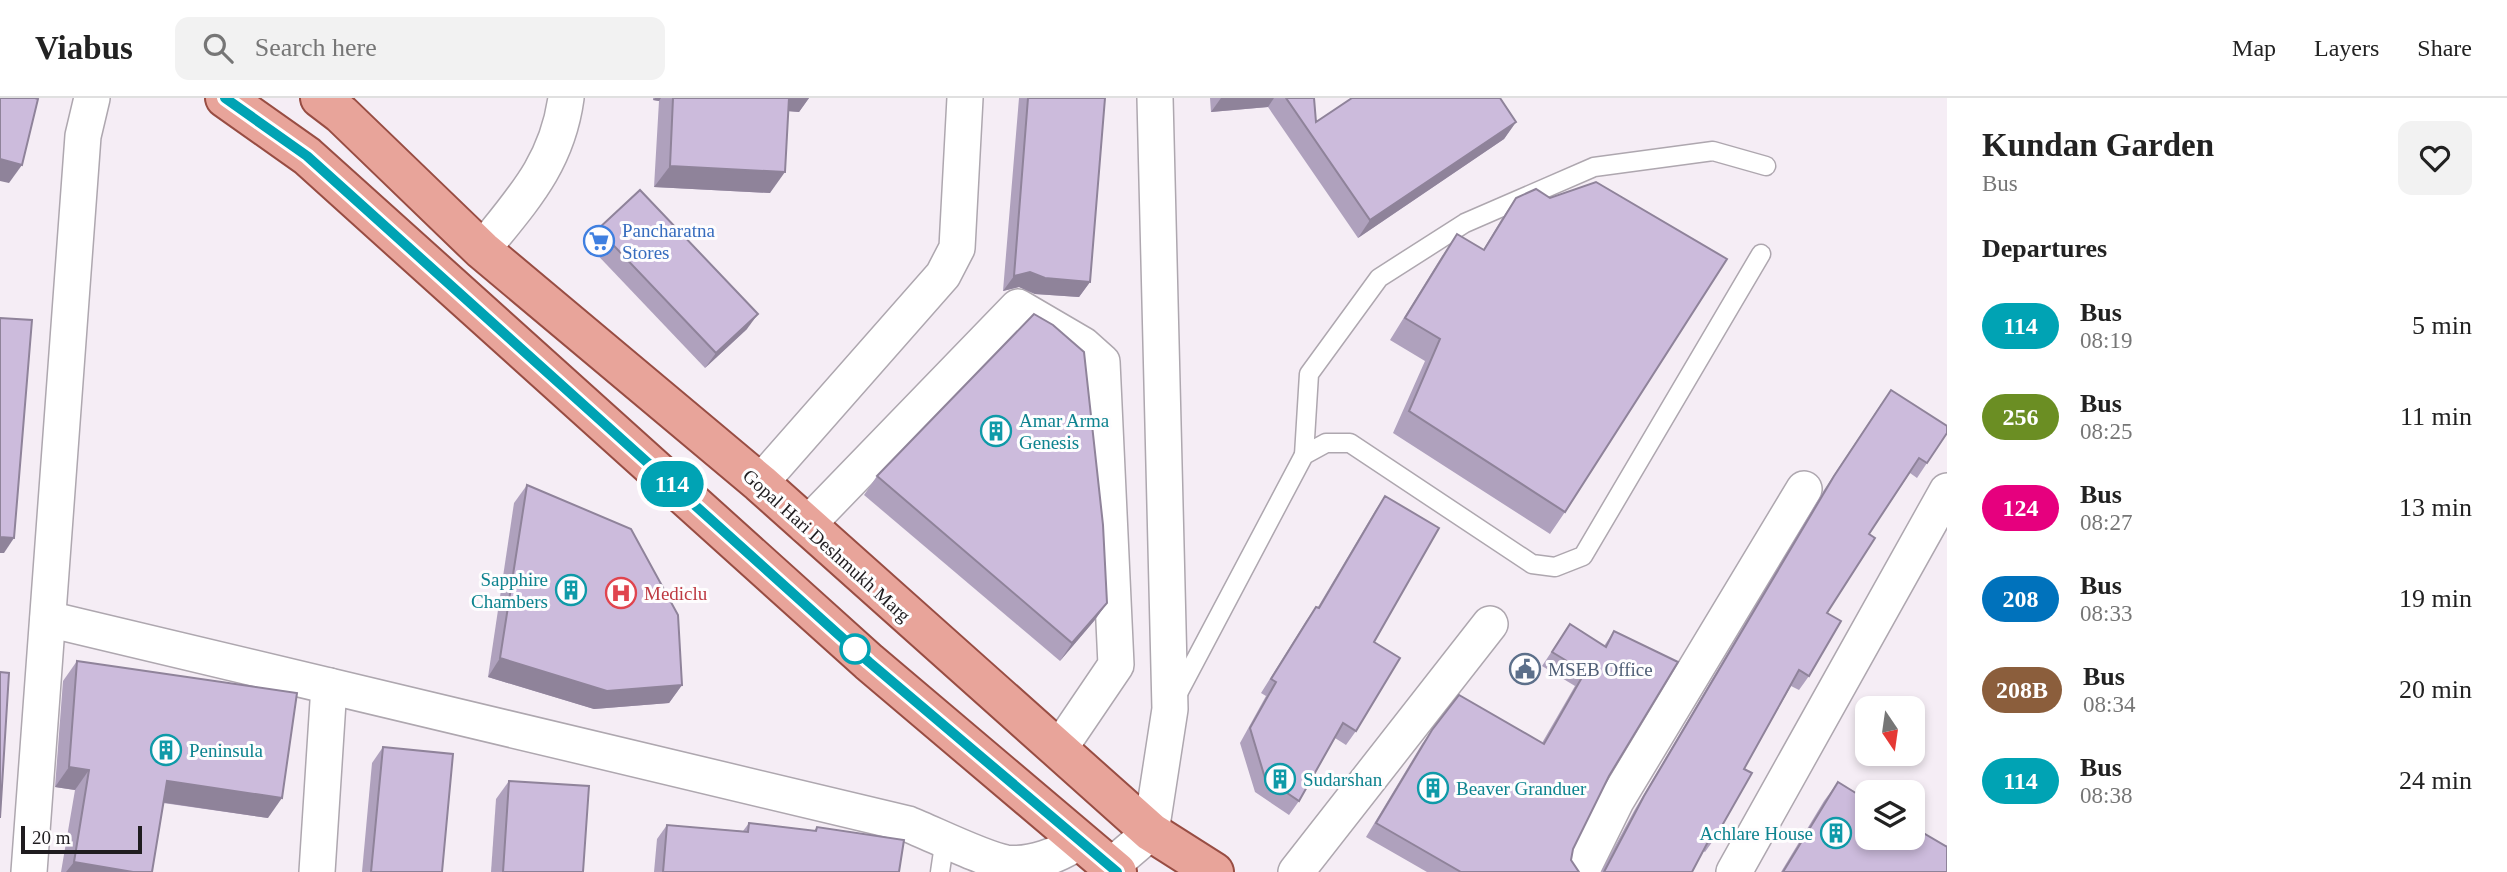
<!DOCTYPE html>
<style>
body{margin:0;font-family:Georgia,serif;background:#f2f2f2;color:#222;height:100vh;display:flex;flex-direction:column;font-size:26px;white-space:nowrap}
*{box-sizing:border-box;margin:0}
p{font-size:23px;color:#767676}
.icon{flex:none;width:38px;height:38px;fill:none;stroke:currentColor;stroke-width:2;stroke-linecap:round;stroke-linejoin:round}
.map{position:relative;flex:1;overflow:hidden}
.panel{display:flex;flex-direction:column;background:#fff;width:560px}
.panel>*{flex:none}
.badge{padding:0 14px;border-radius:23px;font-size:24px;line-height:46px}
.needle{width:46px;rotate:167deg}
.controls{position:absolute;left:1855px;top:598px;display:grid;gap:14px}
.controls a{display:grid;place-items:center;width:70px;height:70px;border-radius:14px;background:#fff;box-shadow:0 4px 10px #0003;font-size:35px}
.scale{position:absolute;left:21px;bottom:18px;width:121px;box-sizing:border-box;padding-left:7px;border:4px solid #1f1c1f;border-top:0;font-size:19px;line-height:24px;white-space:nowrap;color:#1f1c1f;-webkit-text-stroke:5px #fefdfe;paint-order:stroke}
.map>.badge{position:absolute;translate:-50% -50%;box-shadow:0 0 0 4px #fff}
h2{padding:0 35px;font-size:26px;line-height:63px}
.round{display:grid;place-items:center;flex:none;width:74px;height:74px;border-radius:14px;background:#f2f2f2}
.overview{display:flex;align-items:center;justify-content:space-between;height:119px;padding:0 35px}
h1{font-size:33px;font-weight:700;line-height:52px}
ul{padding:0;list-style:none}
li{display:flex;align-items:center;gap:21px;height:91px;padding:0 35px}
li div{flex:1}
li b{display:block;font-size:26px}
li em{font-style:normal}
li .badge{min-width:77px;font-weight:700;text-align:center}
header{display:flex;align-items:center;gap:42px;box-sizing:border-box;height:98px;padding:0 35px;background:#fff;border-bottom:2px solid #e0e0e0}
header strong{font-size:33px}
nav{display:flex;gap:38px;margin-inline-start:auto;font-size:24px}
.search{width:490px;height:63px;background:#f2f2f2;display:flex;align-items:center;gap:18px;box-sizing:border-box;padding:0 24px;border-radius:14px;color:#767676;font-size:26px}
main{display:flex;flex:1;min-height:0}
.map>svg:first-child{display:block}
.lines{fill:none;stroke-linecap:round;stroke-linejoin:round}
.service-casing{stroke:#aea7af;stroke-width:21}
.minor-casing{stroke:#aea7af;stroke-width:38}
.primary-casing{stroke:#984d43;stroke-width:42}
.service{stroke:#fff;stroke-width:18}
.minor{stroke:#fff;stroke-width:35}
.primary{stroke:#e8a49a;stroke-width:38}
.wall{fill:#afa1bd}
.shaded-wall{fill:#8f839a}
.building{fill:#ccbbdc;stroke:#8f839a;stroke-width:2}
.line-casing{stroke:#fff;stroke-width:16}
.line{stroke:#00a3b4;stroke-width:10}
.stop-dot{fill:#fff;stroke:#00a3b4;stroke-width:3.5}
.labels{text-anchor:middle;stroke-width:6;stroke-linejoin:round;paint-order:stroke}
.shop-label{font-size:19px;fill:#366cbe;stroke:#fefdfe;text-anchor:start}
.culture-label{font-size:19px;fill:#0d838f;stroke:#fefdfe;text-anchor:start}
.street-label{font-size:19px;fill:#1f1c1f;stroke:#fefdfe}
.health-label{font-size:19px;fill:#be3a42;stroke:#fefdfe;text-anchor:start}
.service-label{font-size:19px;fill:#4e5e75;stroke:#fefdfe;text-anchor:start}
</style>
<header>
<strong>Viabus</strong>
<div class="search"><svg class="icon" aria-label="search" viewBox="0 0 24 24"><circle cx="10" cy="10" r="6"/><path d="M15 15l6 6"/></svg>Search here</div>
<nav><a>Map</a><a>Layers</a><a>Share</a></nav>
</header>
<main>
<div class="map">
<svg width="1947" height="774" viewBox="0 0 1947 774">
<rect width="100%" height="100%" fill="#f5edf5"/>
<g class="lines">
<g class="service-casing">
<g id="service">
<path d="M 1304,357 L 1309,276 L 1379,180 L 1465,125 L 1594,69 L 1713,53 L 1766,68"/>
<path d="M 1176,599 L 1304,357 L 1326,345 L 1350,345 L 1532,466 L 1555,469 L 1583,458 L 1761,156"/>
<path d="M 940,774 L 945,740"/>
</g>
</g>
<g class="minor-casing">
<g id="minor">
<path d="M 482,152 C 522,102 557,66 566,0"/>
<path d="M 760,385 L 943,177 L 957,150 L 965,0"/>
<path d="M 806,428 L 1018,209 L 1083,247 L 1102,264 L 1116,567 L 1059,651"/>
<path d="M 48,521 L 908,726 C 933,736 983,761 1006,765 C 1030,768 1060,757 1079,743"/>
<path d="M 1110,769 L 1151,734 L 1170,611 L 1155,0"/>
<path d="M 29,774 L 83,38 L 92,0"/>
<path d="M 317,774 L 329,588"/>
<path d="M 1296,774 L 1490,526"/>
<path d="M 1581,774 L 1616,703 L 1804,391"/>
<path d="M 1734,774 L 1947,393"/>
</g>
</g>
<g class="primary-casing">
<g id="primary">
<path d="M 225,0 L 307,58 L 869,564 L 1117,774"/>
<path d="M 320,0 L 341,16 L 482,152 L 760,385 L 1151,734 L 1214,774"/>
</g>
</g>
<use href="#service" class="service"/>
<use href="#minor" class="minor"/>
<use href="#primary" class="primary"/>
</g>
<g class="wall">
<path d="M 653,0 L 809,0 L 799,14 L 788,13 L 770,95 L 654,89 L 659,3 L 653,2 Z"/>
<path d="M 1019,0 L 1105,0 L 1090,184 L 1079,199 L 1035,196 L 1019,189 L 1003,193 Z"/>
<path d="M 1210,0 L 1314,0 L 1316,24 L 1516,24 L 1504,41 L 1358,140 L 1268,9 L 1211,14 Z"/>
<path d="M 1516,100 L 1565,414 L 1550,436 L 1393,335 L 1425,263 L 1390,242 L 1442,158 L 1457,136 L 1483,152 L 1501,122 Z"/>
<path d="M 598,131 L 747,231 L 705,270 L 587,146 Z"/>
<path d="M 1881,306 L 1947,335 L 1917,380 L 1910,375 L 1869,436 L 1827,515 L 1809,578 L 1799,592 L 1791,588 L 1744,671 L 1715,740 L 1705,754 L 1703,753 L 1692,774 L 1601,774 L 1634,713 L 1824,392 Z"/>
<path d="M 877,378 L 1107,505 L 1094,523 L 1060,563 L 864,397 Z"/>
<path d="M 527,387 L 682,587 L 669,605 L 594,611 L 488,579 L 514,405 Z"/>
<path d="M 1385,398 L 1374,544 L 1356,633 L 1346,647 L 1335,640 L 1299,703 L 1289,717 L 1255,694 L 1240,645 L 1266,598 L 1261,595 L 1306,523 L 1316,509 L 1318,509 L 1375,413 Z"/>
<path d="M 1570,526 L 1604,548 L 1614,533 L 1609,678 L 1573,751 L 1571,762 L 1579,774 L 1427,774 L 1366,739 L 1422,646 L 1432,632 L 1542,645 L 1575,588 L 1542,568 Z"/>
<path d="M 77,563 L 268,720 L 163,705 L 152,774 L 61,774 L 75,692 L 55,689 L 63,583 Z"/>
<path d="M 383,649 L 442,774 L 362,774 L 372,665 Z"/>
<path d="M 509,683 L 583,774 L 491,774 L 496,701 Z"/>
<path d="M 1838,684 L 1945,749 L 1947,747 L 1947,774 L 1781,774 L 1824,703 Z"/>
<path d="M 749,725 L 814,733 L 817,729 L 899,774 L 654,774 L 657,741 L 667,727 L 743,733 Z"/>
</g>
<g class="shaded-wall">
<path d="M 655,0 L 661,0 L 659,3 L 653,2 Z"/>
<path d="M 783,0 L 809,0 L 799,14 L 774,12 Z"/>
<path d="M 1221,0 L 1274,0 L 1268,9 L 1211,14 Z"/>
<path d="M 1516,24 L 1504,41 L 1358,140 L 1370,122 Z"/>
<path d="M 0,61 L 22,67 L 9,85 L 0,83 Z"/>
<path d="M 670,68 L 785,74 L 770,95 L 654,89 Z"/>
<path d="M 1030,174 L 1090,184 L 1079,199 L 1035,196 L 1019,189 L 1003,193 L 1014,178 Z"/>
<path d="M 758,216 L 747,231 L 705,270 L 716,255 Z"/>
<path d="M 0,439 L 14,440 L 4,455 L 0,455 Z"/>
<path d="M 1107,505 L 1094,523 L 1060,563 L 1072,545 Z"/>
<path d="M 500,560 L 682,587 L 669,605 L 594,611 L 488,579 Z"/>
<path d="M 69,669 L 89,672 L 75,692 L 55,689 Z"/>
<path d="M 167,683 L 282,700 L 268,720 L 153,703 Z"/>
<path d="M 74,764 L 133,774 L 66,774 Z"/>
</g>
<g class="building">
<path d="M 0,0 L 35,0 L 38,1 L 22,67 L 0,61 Z"/>
<path d="M 673,0 L 789,0 L 785,74 L 670,68 Z"/>
<path d="M 1028,0 L 1105,0 L 1090,184 L 1045,180 L 1030,174 L 1014,178 Z"/>
<path d="M 1286,0 L 1314,0 L 1316,24 L 1352,0 L 1500,0 L 1516,24 L 1370,122 Z"/>
<path d="M 1596,84 L 1727,161 L 1565,414 L 1409,313 L 1440,241 L 1405,220 L 1457,136 L 1484,152 L 1516,100 L 1536,91 L 1550,100 Z"/>
<path d="M 640,92 L 758,216 L 716,255 L 598,131 Z"/>
<path d="M 1034,216 L 1053,227 L 1084,254 L 1103,427 L 1107,505 L 1072,545 L 877,378 Z"/>
<path d="M 0,220 L 32,222 L 14,440 L 0,439 Z"/>
<path d="M 1891,292 L 1947,328 L 1947,335 L 1927,365 L 1919,360 L 1869,436 L 1875,440 L 1827,515 L 1841,523 L 1809,578 L 1799,572 L 1744,671 L 1752,675 L 1715,740 L 1711,738 L 1692,774 L 1604,774 L 1644,698 L 1834,378 Z"/>
<path d="M 527,387 L 631,431 L 678,517 L 682,587 L 607,593 L 500,560 Z"/>
<path d="M 1385,398 L 1439,430 L 1374,544 L 1400,560 L 1356,633 L 1343,625 L 1299,703 L 1265,680 L 1250,630 L 1276,584 L 1271,581 L 1316,509 L 1319,510 Z"/>
<path d="M 1570,526 L 1606,549 L 1614,533 L 1678,564 L 1609,678 L 1573,751 L 1571,762 L 1579,774 L 1461,774 L 1376,725 L 1432,632 L 1459,597 L 1544,646 L 1585,574 L 1552,554 Z"/>
<path d="M 77,563 L 297,595 L 282,700 L 167,683 L 152,774 L 133,774 L 74,764 L 89,672 L 69,669 Z"/>
<path d="M 0,574 L 9,575 L 0,720 Z"/>
<path d="M 383,649 L 453,656 L 442,774 L 371,774 Z"/>
<path d="M 509,683 L 589,688 L 583,774 L 503,774 Z"/>
<path d="M 1838,684 L 1867,702 L 1867,740 L 1913,740 L 1913,729 L 1947,749 L 1947,774 L 1783,774 Z"/>
<path d="M 749,725 L 816,733 L 817,729 L 904,742 L 899,774 L 663,774 L 667,727 L 748,734 Z"/>
</g>
<g class="lines">
<g class="line-casing">
<path id="line" d="M 225,0 L 307,58 L 869,564 L 1117,774"/>
</g>
<use href="#line" class="line"/>
</g>
<defs>
<g id="supermarket-ring" transform="scale(1.575)"><circle r="9.5" fill="#fefdfe" stroke="#3f7fe0" stroke-width="1.5"/><path d="M-6-5.5h2.5l.6 2H6L4.5 2H-2.5L-4.4-4H-6ZM-1.5 3.2a1.3 1.3 0 1 0 .1 0ZM3 3.2a1.3 1.3 0 1 0 .1 0Z" fill="#3f7fe0"/></g>
<g id="building-ring" transform="scale(1.575)"><circle r="9.5" fill="#fefdfe" stroke="#0f9aa8" stroke-width="1.5"/><path d="M-4-6H4V6H1V3H-1V6H-4ZM-2.5-4.3h1.7v1.8h-1.7ZM.8-4.3h1.7v1.8H.8ZM-2.5-1h1.7V.8h-1.7ZM.8-1h1.7V.8H.8Z" fill="#0f9aa8"/></g>
<g id="hospital-ring" transform="scale(1.575)"><circle r="9.5" fill="#fefdfe" stroke="#e0444e" stroke-width="1.5"/><path d="M-5-5h3v3.5h4V-5h3V5h-3V1.5h-4V5h-3Z" fill="#e0444e"/></g>
<g id="civic-ring" transform="scale(1.575)"><circle r="9.5" fill="#fefdfe" stroke="#5c6f8a" stroke-width="1.5"/><path d="M-.6-6.5H3V-4.5H.6V-3L4-1V1h2V6H-6V1h2V-1L-.6-3ZM-1.2 2.5V6h2.4V2.5Z" fill="#5c6f8a"/></g>
</defs>
<g fill-rule="evenodd">
<use href="#supermarket-ring" x="599" y="143"/>
<use href="#building-ring" x="996" y="333"/>
<use href="#building-ring" x="571" y="492"/>
<use href="#hospital-ring" x="621" y="495"/>
<use href="#civic-ring" x="1525" y="571"/>
<use href="#building-ring" x="166" y="652"/>
<use href="#building-ring" x="1280" y="681"/>
<use href="#building-ring" x="1433" y="690"/>
<use href="#building-ring" x="1836" y="735"/>
</g>
<circle class="stop-dot" cx="855" cy="551" r="14"/>
<g class="labels">
<g class="shop-label">
<text x="622" y="139">Pancharatna<tspan x="622" dy="22">Stores</tspan></text>
</g>
<g class="culture-label">
<text x="1019" y="329">Amar Arma<tspan x="1019" dy="22">Genesis</tspan></text>
<text x="548" y="488" text-anchor="end">Sapphire<tspan x="548" dy="22">Chambers</tspan></text>
<text x="189" y="659">Peninsula</text>
<text x="1303" y="688">Sudarshan</text>
<text x="1456" y="697">Beaver Granduer</text>
<text x="1813" y="742" text-anchor="end">Achlare House</text>
</g>
<g class="street-label">
<text transform="translate(827 447) rotate(42)" y="7">Gopal Hari Deshmukh Marg</text>
</g>
<g class="health-label">
<text x="644" y="502">Mediclu</text>
</g>
<g class="service-label">
<text x="1548" y="578">MSEB Office</text>
</g>
</g>
</svg>
<div class="controls">
<a><svg class="needle" viewBox="-14 -14 28 28"><path d="M0-13l5 13h-10z" fill="#e53935"/><path d="M0 13l5-13h-10z" fill="#767676"/></svg></a>
<a><svg class="icon" aria-label="layers" viewBox="0 0 24 24"><path d="M12 4l9 5-9 5-9-5zM3 14l9 5 9-5"/></svg></a>
</div>
<div class="scale">20 m</div>
<b class="badge" style="left:672px;top:386px;background:#00a3b4;color:#fff">114</b>
</div>
<section class="panel">
<div class="overview"><div><h1>Kundan Garden</h1><p>Bus</p></div><a class="round"><svg class="icon" aria-label="heart" viewBox="0 0 24 24"><path d="M12 20l-8-8c-3-5 5-10 8-4 3-6 11-1 8 4z"/></svg></a></div>
<h2>Departures</h2>
<ul>
<li><span class="badge" style="background:#00a3b4;color:#fff">114</span><div><b>Bus</b><p>08:19</p></div><em>5 min</em></li>
<li><span class="badge" style="background:#6b8e23;color:#fff">256</span><div><b>Bus</b><p>08:25</p></div><em>11 min</em></li>
<li><span class="badge" style="background:#e6007e;color:#fff">124</span><div><b>Bus</b><p>08:27</p></div><em>13 min</em></li>
<li><span class="badge" style="background:#0072bc;color:#fff">208</span><div><b>Bus</b><p>08:33</p></div><em>19 min</em></li>
<li><span class="badge" style="background:#8b5e3c;color:#fff">208B</span><div><b>Bus</b><p>08:34</p></div><em>20 min</em></li>
<li><span class="badge" style="background:#00a3b4;color:#fff">114</span><div><b>Bus</b><p>08:38</p></div><em>24 min</em></li>
</ul>
</section>
</main>
